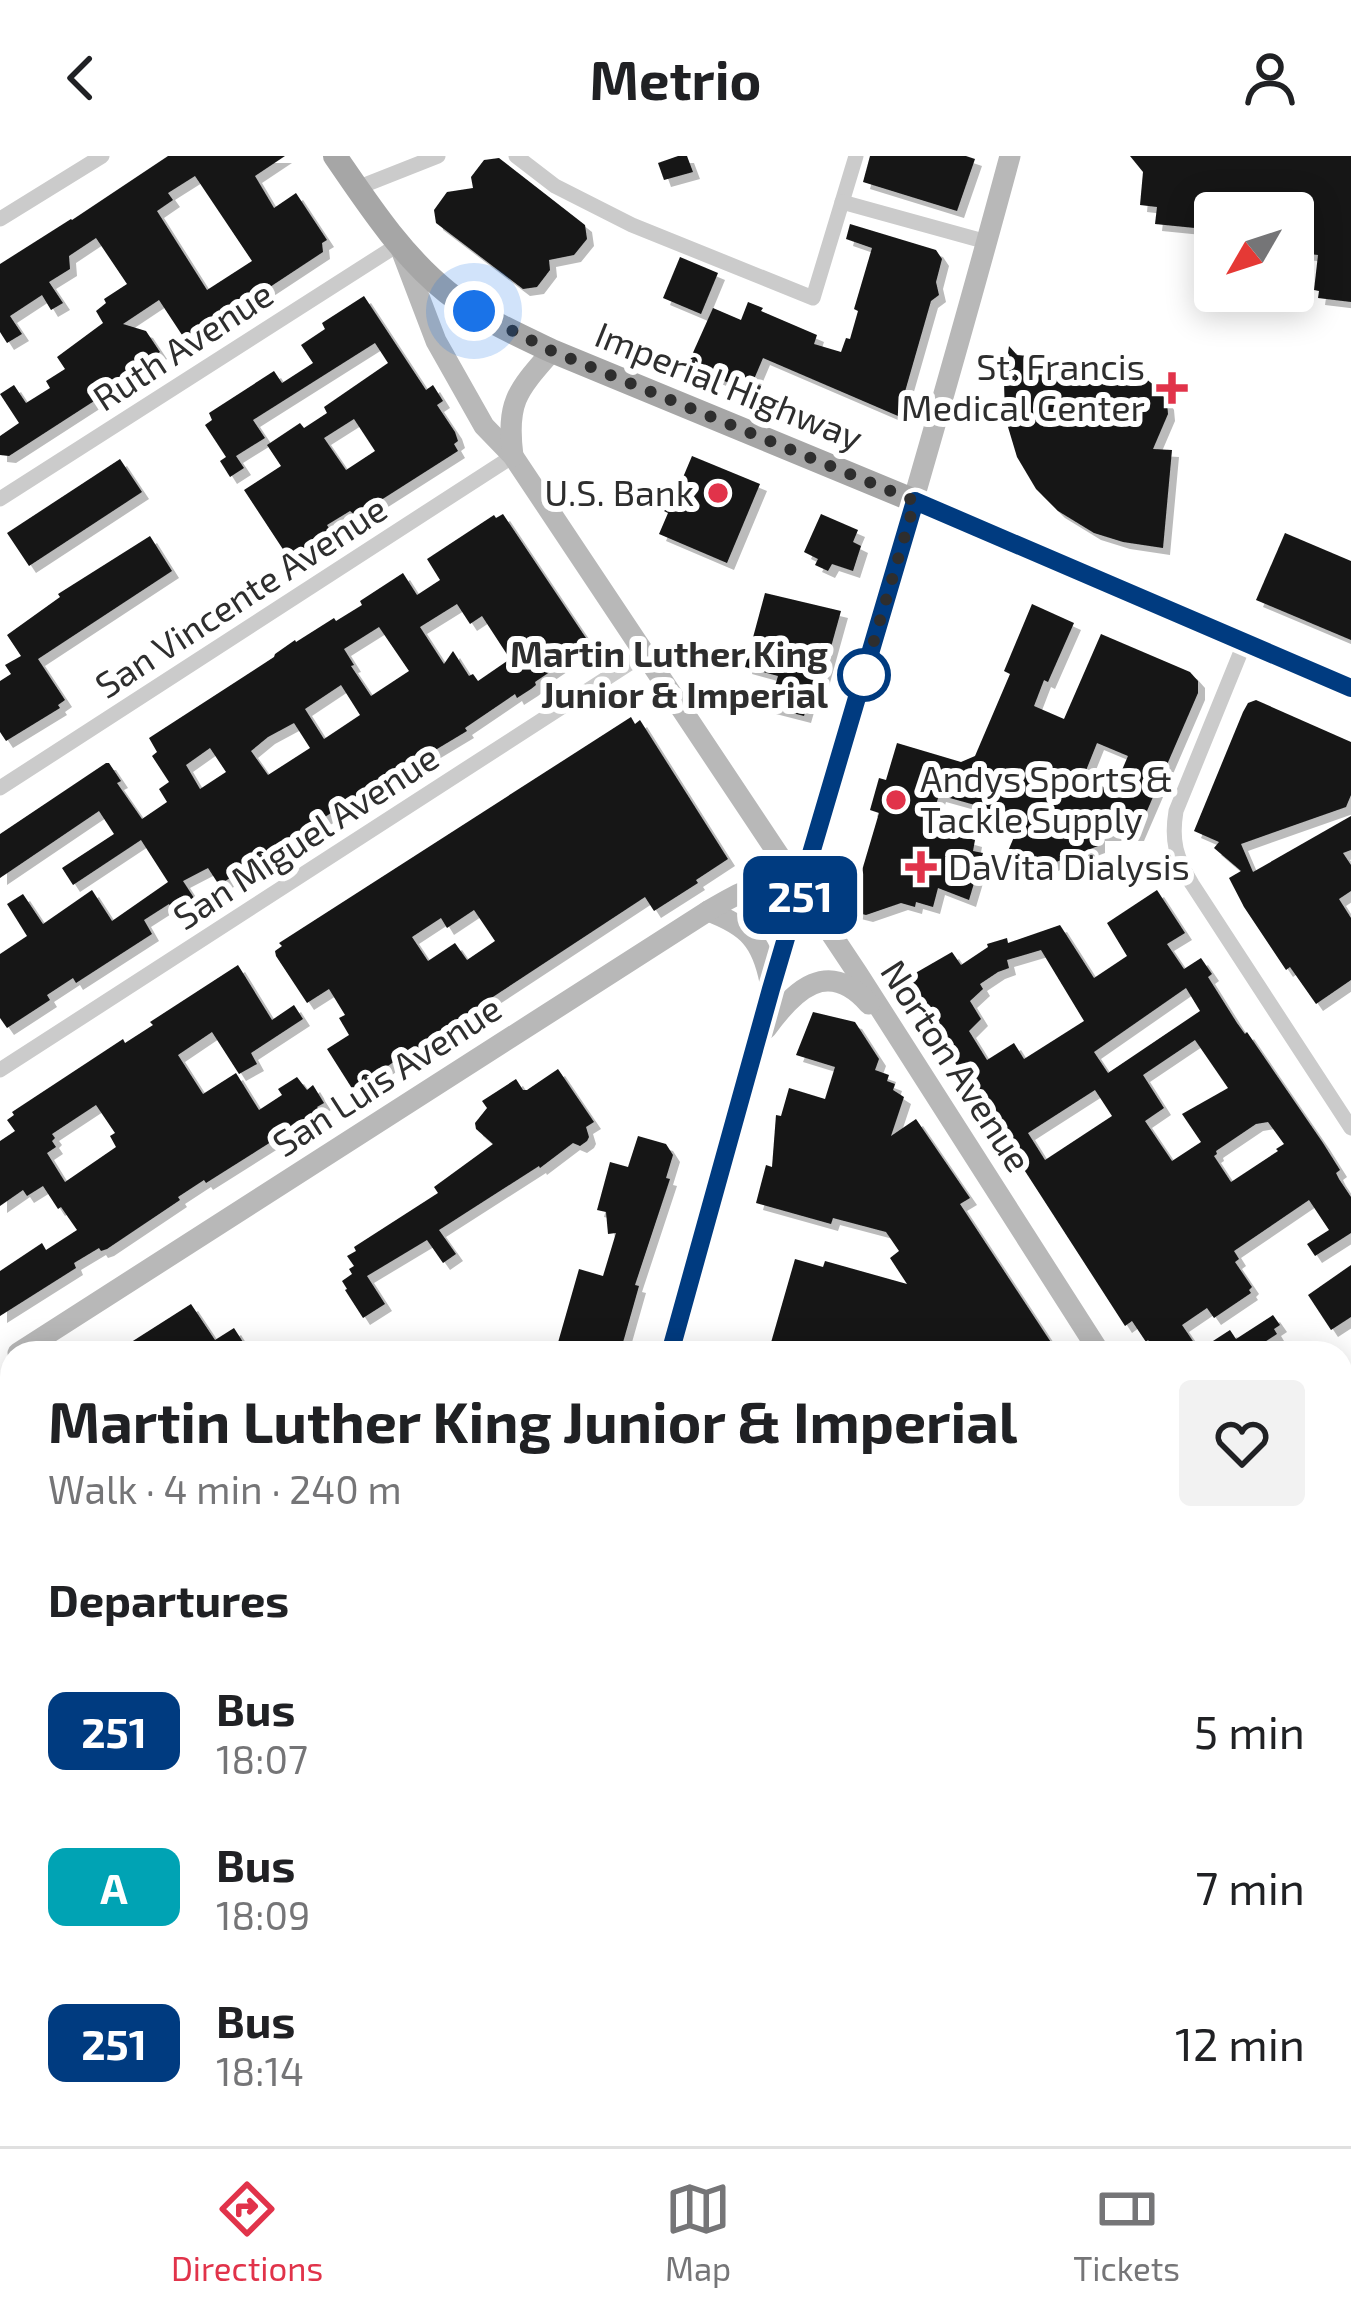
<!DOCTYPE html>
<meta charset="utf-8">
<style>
body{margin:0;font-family:"Exo 2",sans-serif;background:#f2f2f2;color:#202124;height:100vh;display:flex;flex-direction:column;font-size:45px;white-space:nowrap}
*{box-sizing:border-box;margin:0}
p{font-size:39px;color:#757577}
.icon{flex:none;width:66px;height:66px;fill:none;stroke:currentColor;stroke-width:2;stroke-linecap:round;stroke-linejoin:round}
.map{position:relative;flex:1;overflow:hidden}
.sheet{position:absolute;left:0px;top:1185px;width:1353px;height:807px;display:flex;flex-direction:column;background:#fff;border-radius:36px 36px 0 0;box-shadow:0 6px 30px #0003}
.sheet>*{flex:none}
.badge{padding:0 24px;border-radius:18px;font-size:42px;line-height:78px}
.needle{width:78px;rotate:231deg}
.tools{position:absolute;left:1194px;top:36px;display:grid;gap:24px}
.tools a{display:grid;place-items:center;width:120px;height:120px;border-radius:12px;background:#fff;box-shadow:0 6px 30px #0003;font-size:60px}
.you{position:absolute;width:60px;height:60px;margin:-30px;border:9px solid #fff;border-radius:50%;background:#1a73e8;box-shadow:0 0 0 18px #1a73e833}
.map>.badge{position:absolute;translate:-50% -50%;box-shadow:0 0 0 6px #fff}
h2{padding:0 48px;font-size:45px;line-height:108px}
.round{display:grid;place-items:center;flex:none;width:126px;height:126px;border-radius:12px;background:#f2f2f2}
.summary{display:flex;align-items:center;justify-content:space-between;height:204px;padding:0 48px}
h1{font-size:57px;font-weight:700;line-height:90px}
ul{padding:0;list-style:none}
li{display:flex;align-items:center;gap:36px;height:156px;padding:0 48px}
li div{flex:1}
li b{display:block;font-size:45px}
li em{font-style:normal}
li .badge{min-width:132px;font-weight:700;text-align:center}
header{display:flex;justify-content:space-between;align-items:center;height:156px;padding:0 48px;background:#fff;font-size:54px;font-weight:700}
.tab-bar{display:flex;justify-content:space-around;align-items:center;height:168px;border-top:3px solid #e0e0e0;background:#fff;font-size:33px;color:#757577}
.tab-bar a{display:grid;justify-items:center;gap:6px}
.tab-bar .selected{color:#e1334a}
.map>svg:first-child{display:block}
.building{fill:#151515;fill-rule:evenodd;filter:url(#shadow)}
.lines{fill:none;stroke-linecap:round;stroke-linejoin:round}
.street{stroke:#cbcbcb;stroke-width:15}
.secondary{stroke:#b8b8b8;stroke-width:21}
.primary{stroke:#a6a6a6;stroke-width:24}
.line-casing{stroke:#fff;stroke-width:27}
.line{stroke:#003b80;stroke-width:18}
.walk{stroke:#2e2e2e;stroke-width:12;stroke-dasharray:0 21.6}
.poi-dot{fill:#e1334a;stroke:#fff;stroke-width:4.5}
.stop-dot{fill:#fff;stroke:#003b80;stroke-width:6}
.labels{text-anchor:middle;stroke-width:12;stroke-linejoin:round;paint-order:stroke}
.street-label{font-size:36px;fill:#2e2e2e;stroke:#fff}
.poi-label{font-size:36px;fill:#2e2e2e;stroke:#fff;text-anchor:end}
.stop-label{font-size:36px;font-weight:bold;fill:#2e2e2e;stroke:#fff;text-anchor:end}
</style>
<header><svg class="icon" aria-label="back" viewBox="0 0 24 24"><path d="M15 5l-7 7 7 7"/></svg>Metrio<svg class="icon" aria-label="person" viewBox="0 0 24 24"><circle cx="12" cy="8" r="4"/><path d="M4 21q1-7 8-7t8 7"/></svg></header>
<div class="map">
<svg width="1351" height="1990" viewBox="0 0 1351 1990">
<defs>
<filter id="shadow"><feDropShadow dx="7" dy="7" stdDeviation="0" flood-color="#0004"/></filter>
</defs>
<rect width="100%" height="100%" fill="#fff"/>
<g class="building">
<path d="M 168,0 L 285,0 L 255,20 L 274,52 L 296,37 L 327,84 L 322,87 L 323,96 L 226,160 L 224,156 L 184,182 L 159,144 L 123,168 L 146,175 L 160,196 L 150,203 L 153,207 L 9,300 L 0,299 L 0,280 L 19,267 L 0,238 L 14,229 L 26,247 L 50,232 L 46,225 L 65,213 L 57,201 L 103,167 L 96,155 L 106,147 L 104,143 L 127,128 L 96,82 L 69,100 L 70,113 L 49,126 L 63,147 L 51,154 L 42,139 L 10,160 L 22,178 L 7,187 L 0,176 L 0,108 L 71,63 L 72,64 ZM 195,20 L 252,105 L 207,134 L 157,55 L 173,44 L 168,37 Z"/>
<path d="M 678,0 L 687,0 L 693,16 L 664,24 L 658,7 Z"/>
<path d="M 870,0 L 966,0 L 975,3 L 957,55 L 863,26 Z"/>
<path d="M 1130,0 L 1351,0 L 1351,146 L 1318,142 L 1319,135 L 1314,134 L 1318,99 L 1293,96 L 1293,57 L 1215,57 L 1215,74 L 1155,68 L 1157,51 L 1140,49 L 1143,16 Z"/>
<path d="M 499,2 L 585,69 L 587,83 L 574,99 L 549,104 L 550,114 L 537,131 L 523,133 L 436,67 L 434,54 L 447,36 L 473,32 L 471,21 L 484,4 Z"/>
<path d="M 850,68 L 936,94 L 942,103 L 936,126 L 939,139 L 931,145 L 898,260 L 763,202 L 749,235 L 687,210 L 713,152 L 741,164 L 748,146 L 763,152 L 761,155 L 817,179 L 814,188 L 841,196 L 846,182 L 850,183 L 858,155 L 854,153 L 872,92 L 846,83 Z"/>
<path d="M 680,101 L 718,117 L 701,158 L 663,142 Z"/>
<path d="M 364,140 L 426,234 L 433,229 L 443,245 L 437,249 L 455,276 L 458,285 L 454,288 L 458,295 L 356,360 L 350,355 L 327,369 L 332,377 L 290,404 L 244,334 L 281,310 L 267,289 L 300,267 L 304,272 L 327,257 L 324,251 L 388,207 L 375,187 L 253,264 L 265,282 L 236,300 L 244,312 L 230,321 L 220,305 L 226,301 L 205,269 L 212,264 L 209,257 L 274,215 L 282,227 L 313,207 L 301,189 L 325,173 L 322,167 ZM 354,263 L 375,295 L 346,314 L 324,282 Z"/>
<path d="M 1009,190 L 1017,199 L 1104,207 L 1102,226 L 1136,220 L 1145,222 L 1160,234 L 1167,247 L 1168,258 L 1153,293 L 1172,294 L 1163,392 L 1123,386 L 1094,377 L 1058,355 L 1036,333 L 1017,301 L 1005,261 L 1004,225 Z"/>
<path d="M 692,300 L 760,328 L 727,407 L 659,378 L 668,357 L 664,355 L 672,336 L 676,338 Z"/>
<path d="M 120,303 L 142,336 L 29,410 L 7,377 Z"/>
<path d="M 503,358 L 586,482 L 580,486 L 582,494 L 535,526 L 536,529 L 531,533 L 517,542 L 515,538 L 465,572 L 467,575 L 422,602 L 418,601 L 219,729 L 208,712 L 183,725 L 198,748 L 176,760 L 169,748 L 144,764 L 152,778 L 76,827 L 73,822 L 47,839 L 50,844 L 7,872 L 0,862 L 0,798 L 27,780 L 7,748 L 23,738 L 43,768 L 92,734 L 112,765 L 168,726 L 141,684 L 73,729 L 62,712 L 114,678 L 99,655 L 0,722 L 0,678 L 106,607 L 109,607 L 121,625 L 117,627 L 142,663 L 167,646 L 159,633 L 169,626 L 152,600 L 157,596 L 149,582 L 274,501 L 275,498 L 295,484 L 296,486 L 334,462 L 336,465 L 362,449 L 360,445 L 403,417 L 417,439 L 440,424 L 427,403 L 494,359 L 496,362 ZM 457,448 L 470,468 L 482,460 L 510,503 L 478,525 L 473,518 L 469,520 L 453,495 L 444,508 L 420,471 ZM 379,471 L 409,515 L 371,540 L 351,510 L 354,509 L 344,493 ZM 341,529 L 360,559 L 324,583 L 305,553 ZM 294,567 L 310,592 L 268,619 L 251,595 L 268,581 ZM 210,592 L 226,616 L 200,633 L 186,609 Z"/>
<path d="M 821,358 L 858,374 L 853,386 L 861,390 L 853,415 L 832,408 L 828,415 L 815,409 L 818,403 L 804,396 Z"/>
<path d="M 1285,377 L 1351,405 L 1351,484 L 1256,444 Z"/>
<path d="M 150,380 L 172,415 L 38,503 L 65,544 L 58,549 L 60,552 L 6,585 L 0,576 L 0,525 L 11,518 L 5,509 L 21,500 L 7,479 L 60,441 L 58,438 Z"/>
<path d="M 765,437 L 841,455 L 819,534 L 812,532 L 804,560 L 769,551 L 778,520 L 745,511 Z"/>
<path d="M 1032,448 L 1074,467 L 1048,526 L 1044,524 L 1034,550 L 1064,563 L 1101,478 L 1190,516 L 1198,525 L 1198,537 L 1137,678 L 1098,678 L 1098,690 L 1017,721 L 1000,714 L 1022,662 L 939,639 L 929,671 L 975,684 L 973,695 L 983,697 L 969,744 L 938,732 L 933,751 L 916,746 L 915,751 L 901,747 L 866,759 L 850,755 L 879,657 L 870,654 L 879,622 L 886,624 L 897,587 L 961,606 L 975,600 L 1010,518 L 1004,515 ZM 1097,587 L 1128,600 L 1113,635 L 1083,622 Z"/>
<path d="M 1256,544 L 1351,586 L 1351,639 L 1346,651 L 1241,688 L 1253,716 L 1351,660 L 1351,694 L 1343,697 L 1351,709 L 1351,735 L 1339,743 L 1351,762 L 1351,824 L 1316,848 L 1290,811 L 1286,814 L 1244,751 L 1229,722 L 1241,715 L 1214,692 L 1219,686 L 1194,675 L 1243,556 L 1248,547 Z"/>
<path d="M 631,561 L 635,568 L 640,564 L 728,703 L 696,724 L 698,727 L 654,755 L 645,741 L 473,854 L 475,857 L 413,897 L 411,894 L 353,934 L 327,893 L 349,879 L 339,862 L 345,859 L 329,833 L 307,847 L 276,800 L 275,795 L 282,790 L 279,787 ZM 474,754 L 495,785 L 467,804 L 455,787 L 428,805 L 412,781 L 441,762 L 447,772 Z"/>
<path d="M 1157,734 L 1185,777 L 1167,788 L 1184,813 L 1201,802 L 1212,818 L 1208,821 L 1237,867 L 1245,878 L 1247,876 L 1323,987 L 1340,1014 L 1336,1017 L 1339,1023 L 1351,1041 L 1351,1077 L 1315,1100 L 1307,1088 L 1329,1074 L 1309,1044 L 1234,1095 L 1239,1103 L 1235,1106 L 1252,1131 L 1249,1134 L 1251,1137 L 1214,1162 L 1207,1152 L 1182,1169 L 1199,1194 L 1230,1174 L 1236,1183 L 1273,1159 L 1280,1169 L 1274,1173 L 1277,1178 L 1251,1195 L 1249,1191 L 1243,1195 L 1244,1197 L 1159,1197 L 1148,1184 L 1146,1186 L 1132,1165 L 1125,1170 L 945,891 L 941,894 L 927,873 L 930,870 L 895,821 L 908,812 L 912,819 L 952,796 L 961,809 L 988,791 L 987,788 L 1007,782 L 1008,787 L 1060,769 L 1094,822 L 1127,800 L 1107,767 ZM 1041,794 L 1084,865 L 1024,903 L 1014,887 L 987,904 L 969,875 L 981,863 L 970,845 L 983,833 L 980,828 L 998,816 L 1009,812 L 1007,804 ZM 1186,832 L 1200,855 L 1108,917 L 1094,896 ZM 1195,884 L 1228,932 L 1182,958 L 1201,986 L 1172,1005 L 1145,965 L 1164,952 L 1143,919 ZM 1095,934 L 1112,960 L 1045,1004 L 1028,977 ZM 1268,966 L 1284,988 L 1276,993 L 1278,995 L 1231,1026 L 1214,1000 L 1217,998 L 1216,995 L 1256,968 Z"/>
<path d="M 238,809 L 272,864 L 294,849 L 303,863 L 251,897 L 257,908 L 239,918 L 212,876 L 178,899 L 203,938 L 236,917 L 259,954 L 282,939 L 278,933 L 297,921 L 307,934 L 313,929 L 324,947 L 317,951 L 320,955 L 206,1027 L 204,1024 L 178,1041 L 180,1044 L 107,1093 L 101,1095 L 99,1092 L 74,1107 L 76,1112 L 0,1160 L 0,1115 L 42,1087 L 46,1094 L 77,1074 L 61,1051 L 58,1053 L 43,1030 L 27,1040 L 23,1034 L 0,1050 L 0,985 L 15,975 L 7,964 L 14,959 L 12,956 L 123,883 L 125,887 L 153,869 L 150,866 ZM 96,949 L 115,977 L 110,980 L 116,991 L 65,1026 L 47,997 L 56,991 L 52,985 L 55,982 L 52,978 Z"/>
<path d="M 813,856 L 855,866 L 879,903 L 875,914 L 889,919 L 887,925 L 895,928 L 893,934 L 904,941 L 891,980 L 916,963 L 970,1042 L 960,1048 L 1058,1197 L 768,1197 L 795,1103 L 823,1111 L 825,1105 L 907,1128 L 890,1102 L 899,1095 L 886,1076 L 833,1062 L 831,1068 L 756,1047 L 766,1009 L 772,1011 L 776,959 L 781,960 L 789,932 L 825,943 L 835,911 L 796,899 Z"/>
<path d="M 558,913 L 594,966 L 586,971 L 589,981 L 587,985 L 580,990 L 573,987 L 540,1012 L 539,1010 L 439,1074 L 456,1098 L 443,1107 L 427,1084 L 367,1120 L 385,1148 L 363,1162 L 345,1134 L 347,1133 L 342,1125 L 352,1118 L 349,1113 L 354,1110 L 347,1100 L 356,1095 L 354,1091 L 438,1037 L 434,1031 L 493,988 L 476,973 L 475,967 L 487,952 L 482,945 L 516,923 L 523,934 L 527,934 Z"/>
<path d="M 638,980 L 666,988 L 673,999 L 666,1022 L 670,1023 L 635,1129 L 639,1130 L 620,1197 L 555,1197 L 579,1113 L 603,1120 L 616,1077 L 608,1078 L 606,1056 L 597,1054 L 610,1006 L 628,1011 Z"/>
<path d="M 1351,1109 L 1351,1161 L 1331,1174 L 1308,1139 Z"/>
<path d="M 191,1148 L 215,1184 L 234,1172 L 250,1197 L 114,1197 Z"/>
</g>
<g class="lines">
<g class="street">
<path d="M 516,0 L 555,30 L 632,69 L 813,142 L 856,0"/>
<path d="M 357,32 L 438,0"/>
<path d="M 842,46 L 987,86"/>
<path d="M 0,63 L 102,0"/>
<path d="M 0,343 L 399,88"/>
<path d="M 1244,488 L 1176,655 C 1171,685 1176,702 1192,728 L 1351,972"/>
<path d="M 0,632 L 513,300"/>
<path d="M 0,914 L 644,498"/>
<path d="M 0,1418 L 12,1410"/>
<path d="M 0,1779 L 12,1771"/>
<path d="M 1209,1980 L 1216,1990"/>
<path d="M 162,1990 L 177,1980"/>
</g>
<g class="secondary">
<path d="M 402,96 L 436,185 L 484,270 L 513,300 L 858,818 L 1100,1197"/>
<path d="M 513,300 C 506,246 517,235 552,195"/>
<path d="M 708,755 C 748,770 762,785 770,826"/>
<path d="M 766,873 C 794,834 828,801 869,848"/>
<path d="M 18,1197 L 708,755 C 747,732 757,727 802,732"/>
<path d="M 670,1197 C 776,796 902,401 1010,0"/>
<path d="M 0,1371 L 12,1390"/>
<path d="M 1341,1564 L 1351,1579"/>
<path d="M 1341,1778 L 1351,1771"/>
<path d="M 378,1980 L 384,1990"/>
<path d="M 400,1980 L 409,1990"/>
<path d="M 444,1980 L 444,1990"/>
<path d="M 481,1990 L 481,1980"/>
<path d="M 1054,1990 L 1070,1980"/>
</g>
<path class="primary" d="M 335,0 C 368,48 401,99 447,136 C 478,161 516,178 552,195 L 915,345 L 1351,532"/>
</g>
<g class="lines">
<g class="line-casing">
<path id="line" d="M 670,1197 L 771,833 L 915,345 L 1351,532"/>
</g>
<use href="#line" class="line"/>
<path class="walk" d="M 474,155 L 552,195 L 915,345 L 864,519"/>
</g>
<g class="poi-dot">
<path d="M1166 214h12v12h12v12h-12v12h-12v-12h-12v-12h12z"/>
<circle cx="718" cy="337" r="12"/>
<circle cx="896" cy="644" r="12"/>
<path d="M915 693h12v12h12v12h-12v12h-12v-12h-12v-12h12z"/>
</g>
<circle class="stop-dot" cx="864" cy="519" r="24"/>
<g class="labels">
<g class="street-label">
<text transform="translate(183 190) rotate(-33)" y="13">Ruth Avenue</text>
<text transform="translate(729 230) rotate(22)" y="13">Imperial Highway</text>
<text transform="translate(241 441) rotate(-33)" y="13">San Vincente Avenue</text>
<text transform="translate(306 681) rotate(-33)" y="13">San Miguel Avenue</text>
<text transform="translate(956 910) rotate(57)" y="13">Norton Avenue</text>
<text transform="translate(387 920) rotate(-33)" y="13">San Luis Avenue</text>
</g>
<g class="poi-label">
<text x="1145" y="224">St. Francis<tspan x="1145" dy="41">Medical Center</tspan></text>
<text x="694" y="350">U.S. Bank</text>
<text x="920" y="636" text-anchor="start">Andys Sports &amp;<tspan x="920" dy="41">Tackle Supply</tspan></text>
<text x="948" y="724" text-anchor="start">DaVita Dialysis</text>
</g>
<g class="stop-label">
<text x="828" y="511">Martin Luther King<tspan x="828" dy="41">Junior &amp; Imperial</tspan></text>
</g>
</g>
</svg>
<div class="tools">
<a><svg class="needle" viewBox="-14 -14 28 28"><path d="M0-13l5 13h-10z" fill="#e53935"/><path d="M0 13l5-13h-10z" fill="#757577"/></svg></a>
</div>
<div class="you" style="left:474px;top:155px"></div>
<b class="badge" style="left:800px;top:739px;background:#003b80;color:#fff">251</b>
<section class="sheet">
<div class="summary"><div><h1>Martin Luther King Junior &amp; Imperial</h1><p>Walk · 4 min · 240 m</p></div><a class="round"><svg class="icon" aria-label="heart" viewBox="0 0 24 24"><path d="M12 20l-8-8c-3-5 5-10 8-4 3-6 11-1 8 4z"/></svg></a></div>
<h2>Departures</h2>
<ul>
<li><span class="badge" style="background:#003b80;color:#fff">251</span><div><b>Bus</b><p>18:07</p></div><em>5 min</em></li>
<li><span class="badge" style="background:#00a3b4;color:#fff">A</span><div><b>Bus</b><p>18:09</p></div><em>7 min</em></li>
<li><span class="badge" style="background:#003b80;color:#fff">251</span><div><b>Bus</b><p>18:14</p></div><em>12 min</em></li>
</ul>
</section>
</div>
<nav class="tab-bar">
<a class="selected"><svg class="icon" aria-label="directions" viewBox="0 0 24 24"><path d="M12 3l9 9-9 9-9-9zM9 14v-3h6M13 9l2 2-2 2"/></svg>Directions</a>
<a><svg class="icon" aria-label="map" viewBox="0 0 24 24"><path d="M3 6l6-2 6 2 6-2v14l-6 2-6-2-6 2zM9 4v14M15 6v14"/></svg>Map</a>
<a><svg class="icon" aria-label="tickets" viewBox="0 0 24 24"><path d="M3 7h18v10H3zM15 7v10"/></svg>Tickets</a>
</nav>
